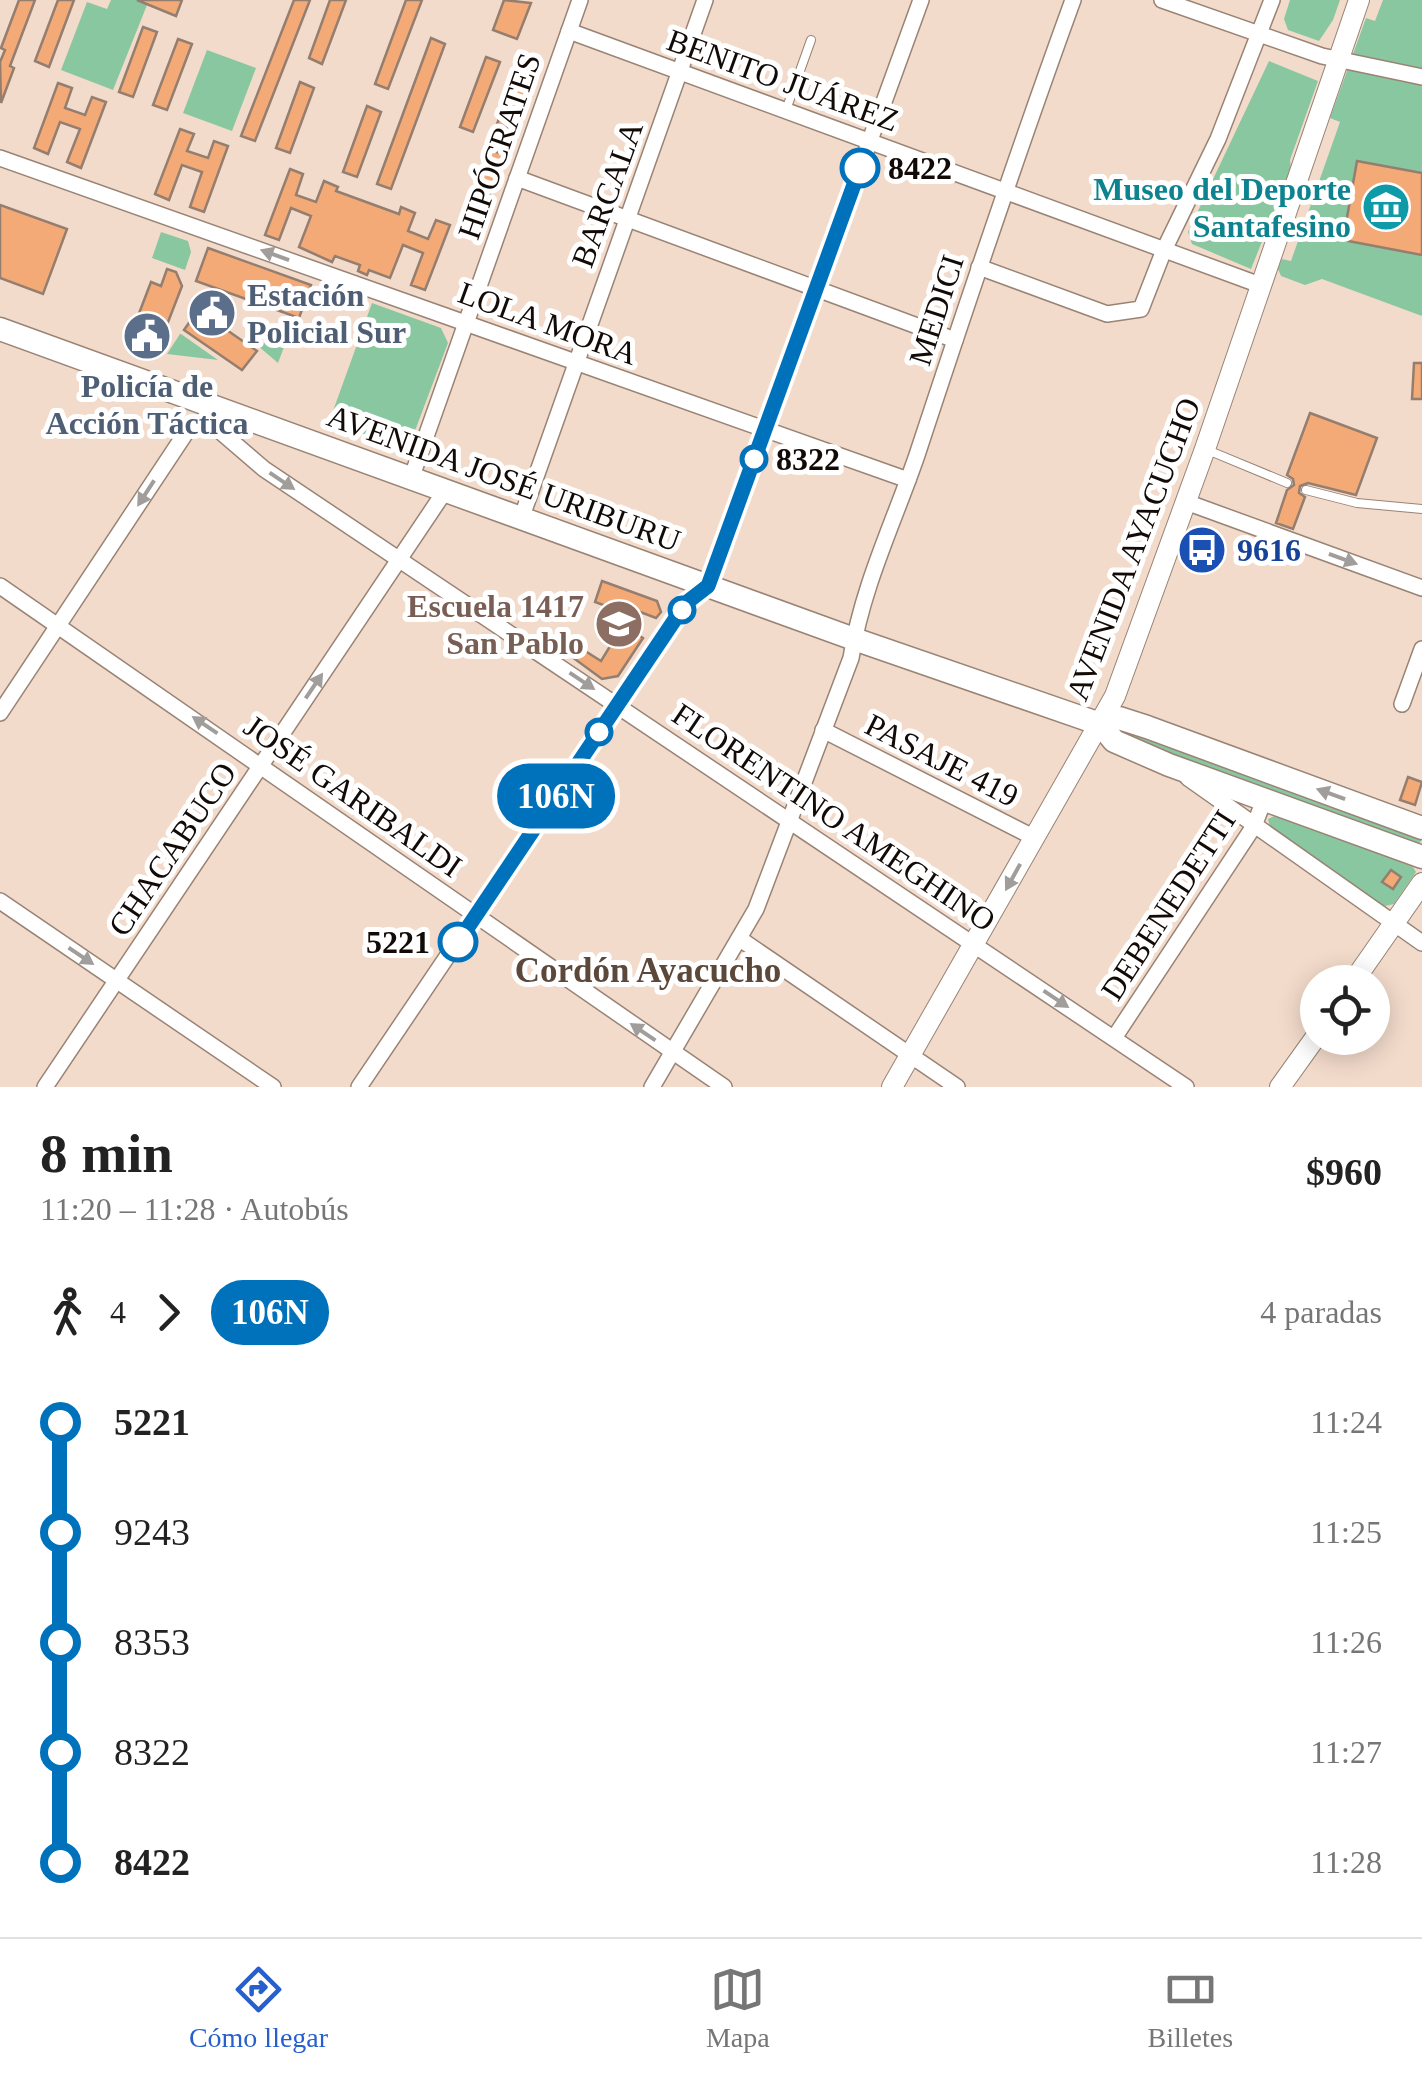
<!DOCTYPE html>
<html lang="es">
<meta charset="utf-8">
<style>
body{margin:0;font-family:"Times New Roman",serif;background:#f6f6f6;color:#222;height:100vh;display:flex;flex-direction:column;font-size:38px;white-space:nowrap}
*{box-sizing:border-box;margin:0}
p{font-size:32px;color:#767676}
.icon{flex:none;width:55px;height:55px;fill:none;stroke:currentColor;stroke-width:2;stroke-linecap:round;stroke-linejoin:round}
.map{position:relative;height:1087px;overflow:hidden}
.sheet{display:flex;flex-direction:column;background:#fff;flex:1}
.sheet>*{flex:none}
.badge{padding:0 20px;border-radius:32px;font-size:35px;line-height:65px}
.buttons{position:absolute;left:1300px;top:965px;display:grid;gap:20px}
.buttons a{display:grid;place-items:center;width:90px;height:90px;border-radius:50%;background:#fff;box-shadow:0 5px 25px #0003;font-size:50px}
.map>.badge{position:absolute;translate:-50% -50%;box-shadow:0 0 0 5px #fff}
.legs{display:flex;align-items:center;gap:15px;height:110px;padding:0 40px;font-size:32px}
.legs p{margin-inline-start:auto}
.summary{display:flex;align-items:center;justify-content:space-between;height:170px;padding:0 40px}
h1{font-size:55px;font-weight:800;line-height:75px}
ul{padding:0 40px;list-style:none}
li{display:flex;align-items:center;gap:35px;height:110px;font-size:38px}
li i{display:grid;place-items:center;width:15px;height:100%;margin:0 12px;background:currentColor}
li i::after{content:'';width:25px;height:25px;margin:-12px;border:8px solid;border-radius:50%;background:#fff}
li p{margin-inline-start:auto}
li:first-child i{background:linear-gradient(#0000 50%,currentColor 0)}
li:last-child i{background:linear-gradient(currentColor 50%,#0000 0)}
.tab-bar{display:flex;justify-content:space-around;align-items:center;height:140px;border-top:2px solid #e0e0e0;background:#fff;font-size:28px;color:#767676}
.tab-bar a{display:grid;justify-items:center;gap:5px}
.tab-bar .on{color:#275fcc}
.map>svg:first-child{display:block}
.green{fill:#89c7a0}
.building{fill:#f4aa76;stroke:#947e6f;stroke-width:2.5}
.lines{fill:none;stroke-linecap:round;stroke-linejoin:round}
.lane-casing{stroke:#998374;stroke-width:10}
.street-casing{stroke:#998374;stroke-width:18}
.secondary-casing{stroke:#998374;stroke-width:22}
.primary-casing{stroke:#998374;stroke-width:25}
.lane{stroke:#fff;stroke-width:8}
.street{stroke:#fff;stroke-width:15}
.secondary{stroke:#fff;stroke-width:20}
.primary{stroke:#fff;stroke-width:22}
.oneway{fill:#a09d9b}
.line-1-casing{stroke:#fff;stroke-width:22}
.line-1{stroke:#0072bc;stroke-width:15}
.stop-1-dot{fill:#fff;stroke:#0072bc;stroke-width:5}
.labels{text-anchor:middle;stroke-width:10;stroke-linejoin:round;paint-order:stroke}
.street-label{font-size:32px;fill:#120a06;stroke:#fff}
.stop-label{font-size:32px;font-weight:bold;fill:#120a06;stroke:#fff;text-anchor:start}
.culture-label{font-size:32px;font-weight:bold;fill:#0d838f;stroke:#fff;text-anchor:end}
.service-label{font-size:32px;font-weight:bold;fill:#4e5e75;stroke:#fff;text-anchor:start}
.transit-label{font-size:32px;font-weight:bold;fill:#164399;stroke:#fff;text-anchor:start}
.education-label{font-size:32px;font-weight:bold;fill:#785e54;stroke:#fff;text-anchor:end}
.neighbourhood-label{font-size:35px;font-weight:bold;fill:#5b483a;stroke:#fff}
</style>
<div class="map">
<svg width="1422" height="1087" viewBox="0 0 1422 1087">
<rect width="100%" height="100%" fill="#f3dbcb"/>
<g class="green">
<path d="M 111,0 L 149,0 L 113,90 L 61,70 L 87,2 L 107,9 Z"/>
<path d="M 1290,0 L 1340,0 L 1333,20 L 1319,41 L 1288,30 L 1284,19 Z"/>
<path d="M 1383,0 L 1422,0 L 1422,316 L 1322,279 L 1305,285 L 1281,276 L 1278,269 L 1282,259 L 1291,261 L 1340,122 L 1330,118 L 1366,18 L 1375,21 Z"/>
<path d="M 207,50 L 256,68 L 232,131 L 183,113 Z"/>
<path d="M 1269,61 L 1318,81 L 1290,160 L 1291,169 L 1251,269 L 1192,244 L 1188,232 Z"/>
<path d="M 161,232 L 188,241 L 191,252 L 185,270 L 152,258 Z"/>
<path d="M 372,303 L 441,328 L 448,343 L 410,444 L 398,447 L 329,422 Z"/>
<path d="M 258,324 L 278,331 L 287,339 L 278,363 L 251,340 Z"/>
<path d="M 180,334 L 181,334 L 218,360 L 167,354 Z"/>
<path d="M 1123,730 L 1420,837 L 1421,841 L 1417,847 L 1179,762 L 1120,733 Z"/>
<path d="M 1279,814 L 1413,867 L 1416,872 L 1394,904 L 1381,907 L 1270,827 L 1268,819 Z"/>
</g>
<g class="building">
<path d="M 19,0 L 35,0 L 10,66 L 14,68 L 1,103 L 0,62 L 5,50 L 1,48 Z"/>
<path d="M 58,0 L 74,0 L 49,67 L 35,61 Z"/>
<path d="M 137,0 L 182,0 L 176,16 Z"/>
<path d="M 294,0 L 310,0 L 255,141 L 241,136 Z"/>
<path d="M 330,0 L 346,0 L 322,64 L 309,58 Z"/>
<path d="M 406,0 L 422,0 L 388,89 L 375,84 Z"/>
<path d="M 504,0 L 531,3 L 517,39 L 493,30 Z"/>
<path d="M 143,27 L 157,32 L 133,97 L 119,92 Z"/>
<path d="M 431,38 L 445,44 L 391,189 L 377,184 Z"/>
<path d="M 178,39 L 192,44 L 167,110 L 153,105 Z"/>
<path d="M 486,57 L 500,62 L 473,132 L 460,127 Z"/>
<path d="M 522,59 L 536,64 L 511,129 L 497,124 Z"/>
<path d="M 300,82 L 314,88 L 290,153 L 276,148 Z"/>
<path d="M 58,83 L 72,88 L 65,108 L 85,115 L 92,97 L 106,102 L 81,168 L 67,162 L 80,129 L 60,122 L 48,154 L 34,148 Z"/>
<path d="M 367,106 L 381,112 L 357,177 L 343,172 Z"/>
<path d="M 180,129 L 194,134 L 187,151 L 208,158 L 214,141 L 228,146 L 204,212 L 190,207 L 202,172 L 182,165 L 169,200 L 155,194 Z"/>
<path d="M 491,150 L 505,155 L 480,220 L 466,215 Z"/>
<path d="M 1357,161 L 1422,173 L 1422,255 L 1343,240 Z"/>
<path d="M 290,169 L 303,174 L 296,195 L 316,202 L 324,181 L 338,187 L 336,191 L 399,214 L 401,207 L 415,213 L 408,231 L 428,239 L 436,220 L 450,225 L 425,290 L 411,285 L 423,253 L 403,245 L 390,278 L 369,270 L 367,275 L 358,271 L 360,265 L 335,256 L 332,262 L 299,247 L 311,216 L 291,208 L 279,240 L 265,235 Z"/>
<path d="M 0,205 L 67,229 L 43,294 L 0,278 Z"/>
<path d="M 208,248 L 311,285 L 299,318 L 196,281 Z"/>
<path d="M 167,269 L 176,272 L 182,286 L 158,348 L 130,337 L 151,282 L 161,286 Z"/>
<path d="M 198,310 L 257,351 L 242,370 L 184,330 Z"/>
<path d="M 1414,363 L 1422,363 L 1422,399 L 1412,399 Z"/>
<path d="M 1310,413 L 1377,438 L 1356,495 L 1308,483 L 1300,486 L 1299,493 L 1305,497 L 1293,529 L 1276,523 L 1287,490 L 1294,485 L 1293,479 L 1287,475 Z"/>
<path d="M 602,581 L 657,601 L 661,612 L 656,618 L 635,610 L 633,616 L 595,602 Z"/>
<path d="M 623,625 L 643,638 L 618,676 L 602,679 L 568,654 L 574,644 L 601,661 Z"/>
<path d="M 1408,777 L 1422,782 L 1415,805 L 1400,800 Z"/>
<path d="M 1391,870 L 1401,877 L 1393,889 L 1382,882 Z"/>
</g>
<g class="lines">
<g class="lane-casing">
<g id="lane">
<path d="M 786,110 L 811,40"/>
<path d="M 1205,449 L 1287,483"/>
<path d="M 1306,490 L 1357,503 L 1422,509"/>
</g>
</g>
<g class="street-casing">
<g id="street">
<path d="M 1162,0 L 1322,56 L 1422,77"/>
<path d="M 569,31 L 1260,285"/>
<path d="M 0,158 L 908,480"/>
<path d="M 517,178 L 955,340"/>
<path d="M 979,267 L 1107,314 L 1141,309 L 1164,250 L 1218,139 L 1272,0"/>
<path d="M 207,420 L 264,469 L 1186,1087"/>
<path d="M 411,479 L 580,0"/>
<path d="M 1186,502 L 1422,588"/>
<path d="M 521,519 L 705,0"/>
<path d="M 0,586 L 724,1087"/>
<path d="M 1402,704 L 1422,649"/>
<path d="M 0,713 L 187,431 L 207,420 L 210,410"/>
<path d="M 823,730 L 1035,838"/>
<path d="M 1188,778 L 1422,943"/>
<path d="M 0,901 L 273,1087"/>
<path d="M 740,939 L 957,1087"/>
<path d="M 1114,1038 L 1254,826 L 1264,800"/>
<path d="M 45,1087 L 445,491"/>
<path d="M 359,1087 L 686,603 L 708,586 L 921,0"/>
<path d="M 652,1087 L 756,909 L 851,658 C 862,587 894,522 917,455 C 967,303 1018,151 1073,0"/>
</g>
</g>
<g class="secondary-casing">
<g id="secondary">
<path d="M 1353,982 L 1422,883"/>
<path d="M 892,1087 L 1115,696 L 1205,449 L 1359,0"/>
<path d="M 1280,1087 L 1318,1034"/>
</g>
</g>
<g class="primary-casing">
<g id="primary">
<path d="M 0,329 L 854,639 L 1100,724 L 1114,741 L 1169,765 L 1422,857"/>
<path d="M 1100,724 L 1119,718 L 1147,727 L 1422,828"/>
</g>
</g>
<use href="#lane" class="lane"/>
<use href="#street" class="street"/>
<use href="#secondary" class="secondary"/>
<use href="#primary" class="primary"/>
</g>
<defs><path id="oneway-solid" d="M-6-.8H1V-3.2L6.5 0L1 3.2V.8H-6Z" transform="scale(2.5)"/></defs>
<g class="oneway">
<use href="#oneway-solid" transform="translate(275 255) rotate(-160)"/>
<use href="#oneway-solid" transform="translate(282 481) rotate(34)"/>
<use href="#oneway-solid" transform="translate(146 493) rotate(123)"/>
<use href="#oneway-solid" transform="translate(1343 559) rotate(20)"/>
<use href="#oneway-solid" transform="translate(582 681) rotate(34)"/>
<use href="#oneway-solid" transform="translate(314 686) rotate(-56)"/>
<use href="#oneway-solid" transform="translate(205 725) rotate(-146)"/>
<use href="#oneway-solid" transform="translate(1331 794) rotate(-160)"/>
<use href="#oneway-solid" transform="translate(1013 877) rotate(119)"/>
<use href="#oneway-solid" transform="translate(81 956) rotate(34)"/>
<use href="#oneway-solid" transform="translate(1056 999) rotate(34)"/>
<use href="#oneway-solid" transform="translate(643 1032) rotate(-146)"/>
</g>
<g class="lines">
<g class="line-1-casing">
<path id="line-1" d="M 458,942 L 686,603 L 708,586 L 860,168"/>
</g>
<use href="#line-1" class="line-1"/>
</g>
<defs>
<g id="museum-disc" transform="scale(2.5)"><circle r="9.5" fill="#0f9aa8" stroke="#fff"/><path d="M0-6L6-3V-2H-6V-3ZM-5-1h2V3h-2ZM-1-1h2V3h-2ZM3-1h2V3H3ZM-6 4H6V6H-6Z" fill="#fff"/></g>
<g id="civic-disc" transform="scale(2.5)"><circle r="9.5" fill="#5c6f8a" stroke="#fff"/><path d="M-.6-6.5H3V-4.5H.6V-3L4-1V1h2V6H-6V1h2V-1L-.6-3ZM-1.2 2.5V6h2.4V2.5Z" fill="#fff"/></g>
<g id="bus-disc" transform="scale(2.5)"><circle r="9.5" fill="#1a4fb4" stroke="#fff"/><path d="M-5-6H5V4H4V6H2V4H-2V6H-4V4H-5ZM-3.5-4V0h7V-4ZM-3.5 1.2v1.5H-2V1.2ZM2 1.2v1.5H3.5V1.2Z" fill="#fff"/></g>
<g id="school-disc" transform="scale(2.5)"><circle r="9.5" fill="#8d6e63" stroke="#fff"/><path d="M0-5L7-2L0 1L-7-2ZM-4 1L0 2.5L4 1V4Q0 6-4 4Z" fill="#fff"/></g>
</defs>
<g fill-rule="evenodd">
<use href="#museum-disc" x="1386" y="207"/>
<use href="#civic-disc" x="212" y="313"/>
<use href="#civic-disc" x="147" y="336"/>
<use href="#bus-disc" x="1202" y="550"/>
<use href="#school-disc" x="619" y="624"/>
</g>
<g class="stop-1-dot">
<circle cx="860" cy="168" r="18"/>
<circle cx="754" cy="459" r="12"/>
<circle cx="682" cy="610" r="12"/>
<circle cx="599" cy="732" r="12"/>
<circle cx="458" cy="942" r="18"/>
</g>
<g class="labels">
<g class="street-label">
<text transform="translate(783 80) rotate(20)" y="11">BENITO JUÁREZ</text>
<text transform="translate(499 146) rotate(-71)" y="11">HIPÓCRATES</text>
<text transform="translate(607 194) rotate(-70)" y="11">BARCALA</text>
<text transform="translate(936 310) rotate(-72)" y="11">MEDICI</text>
<text transform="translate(548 323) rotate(20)" y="11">LOLA MORA</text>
<text transform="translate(504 478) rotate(20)" y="11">AVENIDA JOSÉ URIBURU</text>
<text transform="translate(1133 549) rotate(-69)" y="11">AVENIDA AYACUCHO</text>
<text transform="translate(942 760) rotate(27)" y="11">PASAJE 419</text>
<text transform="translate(353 796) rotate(35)" y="11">JOSÉ GARIBALDI</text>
<text transform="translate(834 817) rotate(34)" y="11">FLORENTINO AMEGHINO</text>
<text transform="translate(172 849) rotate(-56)" y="11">CHACABUCO</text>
<text transform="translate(1168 905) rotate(-57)" y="11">DEBENEDETTI</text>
</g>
<g class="stop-label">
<text x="888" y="179">8422</text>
<text x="776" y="470">8322</text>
<text x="430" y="953" text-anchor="end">5221</text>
</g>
<g class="culture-label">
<text x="1351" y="200">Museo del Deporte<tspan x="1351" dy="37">Santafesino</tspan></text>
</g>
<g class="service-label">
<text x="247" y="306">Estación<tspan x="247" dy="37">Policial Sur</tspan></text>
<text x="147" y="397" text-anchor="middle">Policía de<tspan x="147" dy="37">Acción Táctica</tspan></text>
</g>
<g class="transit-label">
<text x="1237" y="561">9616</text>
</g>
<g class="education-label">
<text x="584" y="617">Escuela 1417<tspan x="584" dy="37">San Pablo</tspan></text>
</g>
<g class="neighbourhood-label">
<text x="648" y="982">Cordón Ayacucho</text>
</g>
</g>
</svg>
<div class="buttons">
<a><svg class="icon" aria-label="locate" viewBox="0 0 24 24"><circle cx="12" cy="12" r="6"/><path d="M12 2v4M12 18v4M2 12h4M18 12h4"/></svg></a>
</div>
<b class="badge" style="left:556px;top:796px;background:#0072bc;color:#fff">106N</b>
</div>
<section class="sheet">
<div class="summary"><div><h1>8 min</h1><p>11:20 – 11:28 · Autobús</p></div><b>$960</b></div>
<div class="legs"><svg class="icon" aria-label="walk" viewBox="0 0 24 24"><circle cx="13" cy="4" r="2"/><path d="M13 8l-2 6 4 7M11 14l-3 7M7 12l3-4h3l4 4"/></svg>4<svg class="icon" aria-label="forward" viewBox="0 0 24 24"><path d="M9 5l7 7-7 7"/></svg><b class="badge" style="background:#0072bc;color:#fff">106N</b><p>4 paradas</p></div>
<ul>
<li><i style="color:#0072bc"></i><b>5221</b><p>11:24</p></li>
<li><i style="color:#0072bc"></i><span>9243</span><p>11:25</p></li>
<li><i style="color:#0072bc"></i><span>8353</span><p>11:26</p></li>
<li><i style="color:#0072bc"></i><span>8322</span><p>11:27</p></li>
<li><i style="color:#0072bc"></i><b>8422</b><p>11:28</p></li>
</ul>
</section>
<nav class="tab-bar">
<a class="on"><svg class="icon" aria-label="directions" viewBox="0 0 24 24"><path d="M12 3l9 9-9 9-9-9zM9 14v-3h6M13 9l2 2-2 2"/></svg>Cómo llegar</a>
<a><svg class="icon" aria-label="map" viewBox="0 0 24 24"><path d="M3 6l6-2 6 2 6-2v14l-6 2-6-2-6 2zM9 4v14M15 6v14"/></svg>Mapa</a>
<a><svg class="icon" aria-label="tickets" viewBox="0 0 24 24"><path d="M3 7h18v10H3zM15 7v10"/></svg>Billetes</a>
</nav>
